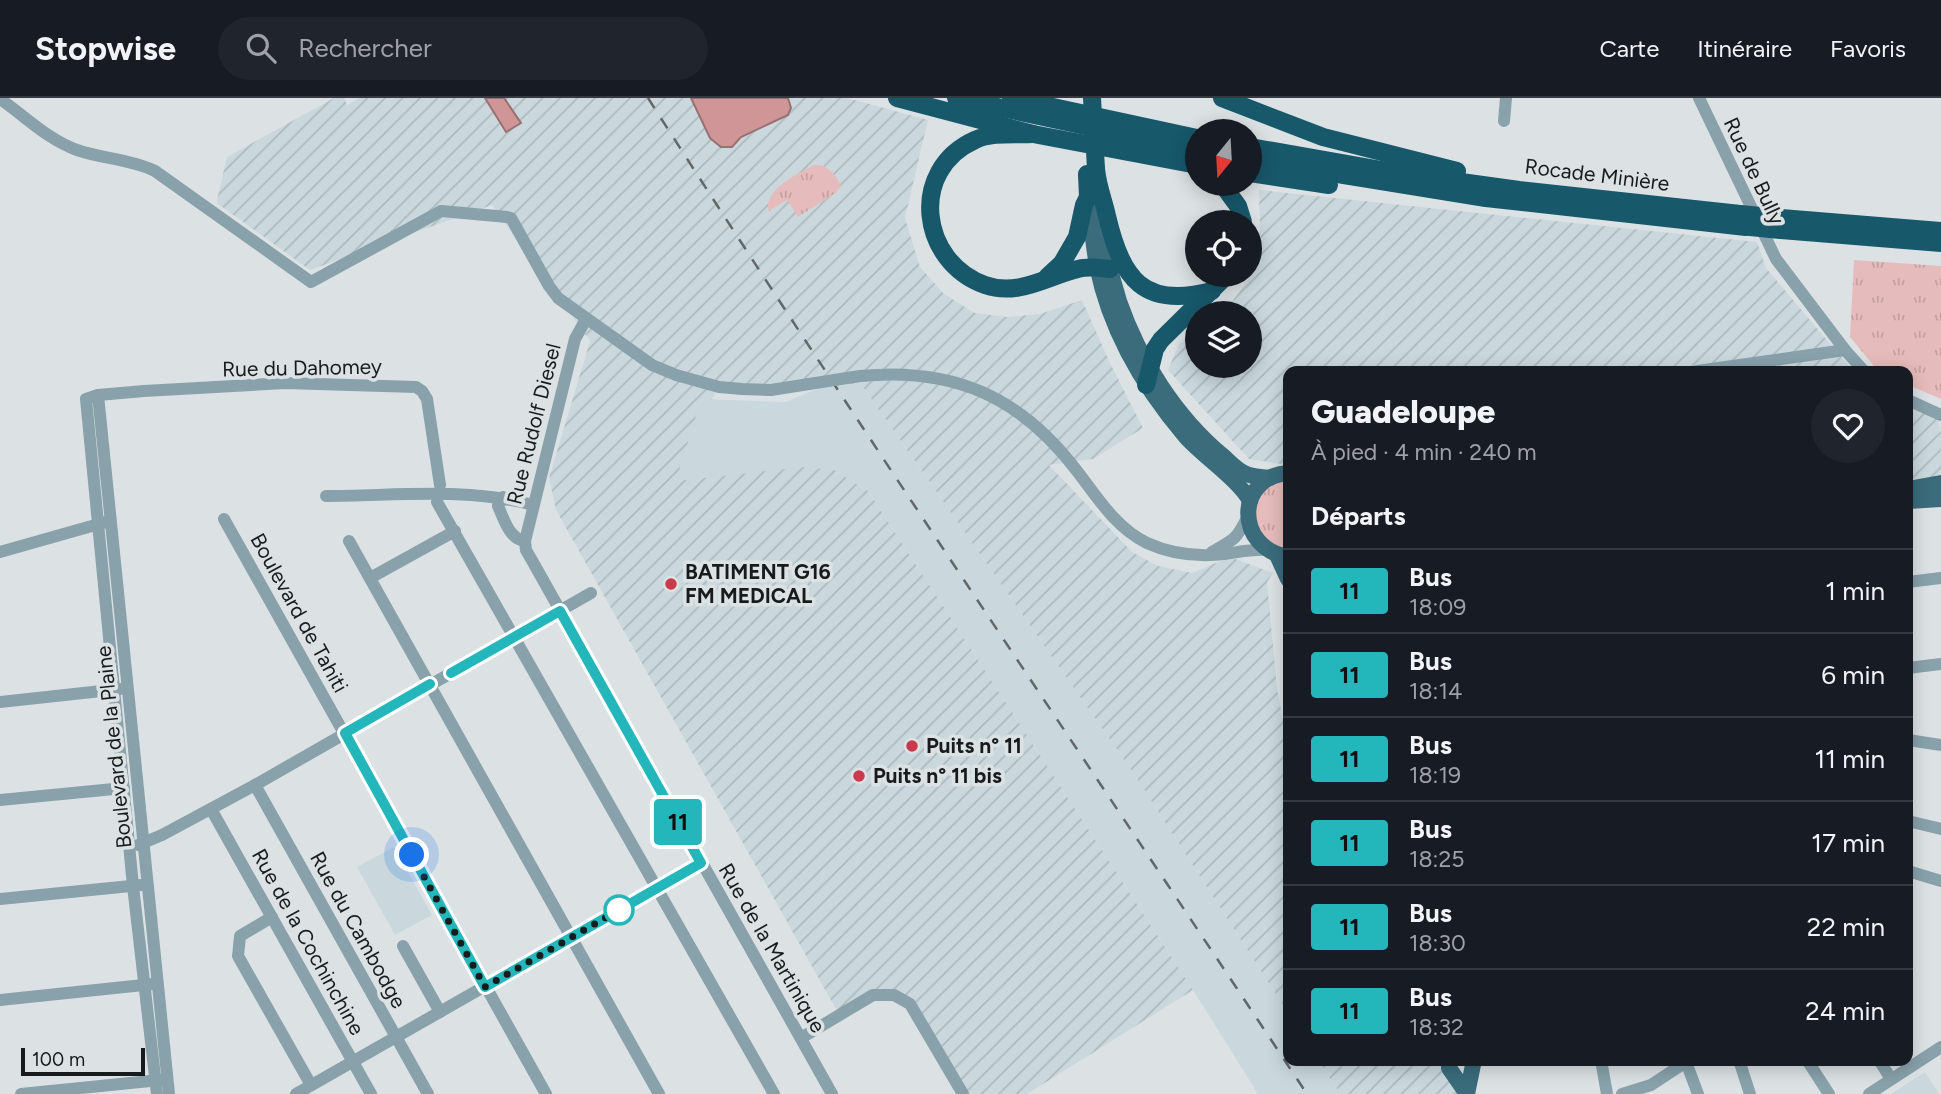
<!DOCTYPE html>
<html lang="fr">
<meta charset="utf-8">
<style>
body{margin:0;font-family:Figtree,sans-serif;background:#20242c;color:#f1f3f6;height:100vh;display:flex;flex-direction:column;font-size:26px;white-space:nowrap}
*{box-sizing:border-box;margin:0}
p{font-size:23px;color:#9ea1a6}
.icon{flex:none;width:38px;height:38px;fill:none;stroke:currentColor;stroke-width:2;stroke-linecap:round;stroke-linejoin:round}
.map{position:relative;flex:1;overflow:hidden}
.details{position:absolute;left:1283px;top:268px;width:630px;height:700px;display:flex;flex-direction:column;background:#171b24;border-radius:14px;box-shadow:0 4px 18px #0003}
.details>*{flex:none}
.badge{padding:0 14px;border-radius:5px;font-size:24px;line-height:46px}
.needle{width:46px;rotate:198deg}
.fabs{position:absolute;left:1185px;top:21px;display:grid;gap:14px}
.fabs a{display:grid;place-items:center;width:77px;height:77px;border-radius:50%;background:#171b24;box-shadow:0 4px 18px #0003;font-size:35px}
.scale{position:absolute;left:21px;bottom:18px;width:124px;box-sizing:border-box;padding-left:7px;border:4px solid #181b1b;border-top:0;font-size:19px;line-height:24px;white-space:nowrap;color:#181b1b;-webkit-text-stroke:5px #dce2e4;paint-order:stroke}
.you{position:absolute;width:35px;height:35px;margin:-18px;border:5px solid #fff;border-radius:50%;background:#1a73e8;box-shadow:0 0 0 10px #1a73e833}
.map>.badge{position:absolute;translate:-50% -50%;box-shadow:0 0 0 4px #fff}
h2{padding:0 28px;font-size:26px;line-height:63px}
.round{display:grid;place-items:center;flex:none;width:74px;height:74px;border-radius:37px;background:#20242c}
.head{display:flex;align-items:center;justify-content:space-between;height:119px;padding:0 28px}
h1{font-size:33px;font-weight:800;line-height:52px}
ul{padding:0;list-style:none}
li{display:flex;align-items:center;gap:21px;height:84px;padding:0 28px;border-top:2px solid #363941}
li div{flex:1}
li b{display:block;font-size:26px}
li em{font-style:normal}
li .badge{min-width:77px;font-weight:700;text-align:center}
header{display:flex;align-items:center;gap:42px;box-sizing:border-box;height:98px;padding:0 35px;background:#171b24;border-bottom:2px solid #363941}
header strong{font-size:33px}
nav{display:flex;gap:38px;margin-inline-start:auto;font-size:24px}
.search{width:490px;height:63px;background:#20242c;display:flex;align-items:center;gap:18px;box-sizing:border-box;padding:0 24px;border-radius:38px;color:#9ea1a6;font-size:26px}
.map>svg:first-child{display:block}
.built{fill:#cad8dd}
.industrial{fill:url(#industrial-furrows)}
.grass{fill:url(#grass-tufts)}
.water{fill:#d09697;stroke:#997172;stroke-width:2}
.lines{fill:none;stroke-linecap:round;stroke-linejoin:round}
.minor{stroke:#88a1aa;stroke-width:12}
.major{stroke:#3a6c7c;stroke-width:16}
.highway{stroke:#17586b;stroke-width:18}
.rail{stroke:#636768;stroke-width:2.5;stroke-dasharray:12 12;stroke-linecap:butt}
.minor-bridge{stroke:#88a1aa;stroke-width:12}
.highway-bridge{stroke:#17586b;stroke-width:18}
.line-casing{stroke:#fff;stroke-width:16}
.line{stroke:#23b6bb;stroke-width:10}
.walk{stroke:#181b1b;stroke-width:7;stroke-dasharray:0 12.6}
.poi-dot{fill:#ca394c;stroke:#dce2e4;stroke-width:2.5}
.stop-dot{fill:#fff;stroke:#23b6bb;stroke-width:3.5}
.labels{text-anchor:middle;stroke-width:7;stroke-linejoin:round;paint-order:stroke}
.street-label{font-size:21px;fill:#181b1b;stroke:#dce2e4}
.poi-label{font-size:21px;font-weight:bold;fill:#181b1b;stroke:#dce2e4;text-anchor:start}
</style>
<header>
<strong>Stopwise</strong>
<div class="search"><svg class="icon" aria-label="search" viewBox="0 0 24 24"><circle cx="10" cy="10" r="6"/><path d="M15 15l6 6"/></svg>Rechercher</div>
<nav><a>Carte</a><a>Itinéraire</a><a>Favoris</a></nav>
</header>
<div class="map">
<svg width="1941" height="996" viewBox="0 0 1941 996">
<defs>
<pattern id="industrial-furrows" width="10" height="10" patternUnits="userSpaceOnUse" patternTransform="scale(1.75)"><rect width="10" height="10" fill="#cad8dd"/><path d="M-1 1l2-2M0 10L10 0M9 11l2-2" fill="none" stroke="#adb9bd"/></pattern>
<pattern id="grass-tufts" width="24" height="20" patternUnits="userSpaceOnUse" patternTransform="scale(1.75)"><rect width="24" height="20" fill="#e6bbbb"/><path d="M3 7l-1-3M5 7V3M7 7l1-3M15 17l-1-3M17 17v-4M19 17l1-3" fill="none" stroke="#c5a0a0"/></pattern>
</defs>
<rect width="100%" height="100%" fill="#dce2e4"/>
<g class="built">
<path d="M 861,286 L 1134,676 L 1288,915 L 1288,962 L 1319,963 L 1340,996 L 1258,996 L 1193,892 L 868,393 L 834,372 L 676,383 L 701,301 L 786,304 L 826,287 Z"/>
<path d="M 394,749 L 432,817 L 395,837 L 357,769 Z"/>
<path d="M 1925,974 L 1939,996 L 1891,996 Z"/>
</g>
<g class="industrial">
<path d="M 334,0 L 344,0 L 347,7 L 359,0 L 847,0 L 928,22 L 905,120 L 920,169 L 944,196 L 975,215 L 1007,219 L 1040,216 L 1082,202 L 1109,263 L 1143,330 L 1093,361 L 1049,367 L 1132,454 L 1158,468 L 1192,475 L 1230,459 L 1273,475 L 1267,484 L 1277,591 L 1288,646 L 1288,915 L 1134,676 L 861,286 L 719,289 L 711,303 L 701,302 L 676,383 L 804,369 L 834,372 L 868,393 L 1193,892 L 1027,996 L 963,996 L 910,906 L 894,897 L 837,913 L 556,412 L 549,380 L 590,243 L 492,107 L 310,172 L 218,106 L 217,102 L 227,59 Z"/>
<path d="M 1259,92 L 1757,144 L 1766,170 L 1853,273 L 1288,273 L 1288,367 L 1249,361 L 1168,272 L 1179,246 L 1197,233 L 1197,268 L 1250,268 L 1250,215 L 1219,215 L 1229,208 L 1261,164 Z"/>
<path d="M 1908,305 L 1937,314 L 1941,336 L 1941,381 L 1908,386 Z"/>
<path d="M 1319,963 L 1455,963 L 1462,996 L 1340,996 Z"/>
</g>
<g class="grass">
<path d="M 814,67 C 829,66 835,77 842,88 L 837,92 L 837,94 L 798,119 L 787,102 L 769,113 C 762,92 799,75 814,67 Z"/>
<path d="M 1854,162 L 1941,168 L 1941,301 L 1908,287 L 1908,273 L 1878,273 L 1850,239 Z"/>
<path d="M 1288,380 L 1288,452 L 1267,444 C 1264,437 1255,427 1254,419 C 1251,397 1271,386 1288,380 Z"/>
</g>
<g class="water">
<path d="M 485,0 L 504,0 L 521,25 L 506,34 Z"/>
<path d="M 691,0 L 788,0 L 791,10 L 788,17 L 741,39 L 732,49 L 721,49 L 710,40 Z"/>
</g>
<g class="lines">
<g class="minor">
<path d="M 1699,0 L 1776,161 L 1845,252 L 1864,273"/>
<path d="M 0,1 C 25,18 48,42 77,52 C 103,61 130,61 155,73 L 311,184 L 441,113 L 507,119 L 511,120 L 549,188 L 558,200 L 652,267 L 676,277 L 719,289 L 742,291 L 771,292 L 809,286"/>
<path d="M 1504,23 L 1506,0"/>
<path d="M 1697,273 L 1845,252"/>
<path d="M 860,278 C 953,269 1020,298 1077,373 C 1097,399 1116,430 1147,445 C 1171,456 1198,459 1225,456 C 1239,454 1252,451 1267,452"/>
<path d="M 98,297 L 169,996"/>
<path d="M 1908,302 L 1941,317"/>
<path d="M 326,398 C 395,398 466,389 533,407"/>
<path d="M 503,399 L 498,408 C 504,421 509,441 525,443 L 526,452 L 534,466 L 832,996"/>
<path d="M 437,404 L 774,996"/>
<path d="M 224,421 L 546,996"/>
<path d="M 349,443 L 659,996"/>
<path d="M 525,443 L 575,241 L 586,221"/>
<path d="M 0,454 L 106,424"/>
<path d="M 1212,454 C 1235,441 1236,442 1248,418"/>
<path d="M 370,480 L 455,433"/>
<path d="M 1908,484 L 1941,480"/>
<path d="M 1908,570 L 1941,566"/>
<path d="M 0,604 L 120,591"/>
<path d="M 1908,642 L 1941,647"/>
<path d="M 255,687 L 428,996"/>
<path d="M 0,702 L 124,690"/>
<path d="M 211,711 L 371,996"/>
<path d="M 1908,723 L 1941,731"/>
<path d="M 138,747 L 162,737 L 255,687 L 591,495"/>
<path d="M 1908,773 L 1941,783"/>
<path d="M 0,801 L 141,787"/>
<path d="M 272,819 L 240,838 L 238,858 L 311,987"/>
<path d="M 403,848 L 440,914"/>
<path d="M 0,902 L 153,886"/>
<path d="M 801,940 L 873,897 L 894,897 L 910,906 L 963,996"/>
<path d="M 1601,962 L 1607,996"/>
<path d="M 1739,962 L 1750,996"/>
<path d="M 1807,962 L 1829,996"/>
<path d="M 1879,962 L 1891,981"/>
<path d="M 1686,964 L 1698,996"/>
<path d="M 21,996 L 160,982"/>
<path d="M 157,996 L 133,788 L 86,301 L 98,297 L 144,293 L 285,285 L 416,289 L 422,293 L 427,301 L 440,387"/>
<path d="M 296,996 L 701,765"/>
<path d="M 1622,996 L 1651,987 L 1689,962"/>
<path d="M 1869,996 L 1941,949"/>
</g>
<g class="major">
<path d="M 1088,99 C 1091,122 1093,145 1097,168 C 1110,232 1144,290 1186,339 C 1203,358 1240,383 1250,403"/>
<path d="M 1102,125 C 1105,151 1111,178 1119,203 C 1139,261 1176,319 1223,358 C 1230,364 1236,371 1244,375 C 1252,379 1261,379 1270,380"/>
<path d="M 1288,375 C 1235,379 1235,450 1288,459"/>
<path d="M 1908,391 L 1941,385"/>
<path d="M 1908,403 L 1941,401"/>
<path d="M 1277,457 L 1288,481"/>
<path d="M 1449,962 L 1449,970 L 1467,996"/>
<path d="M 1467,996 L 1474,962"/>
</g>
<g class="highway">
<path d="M 897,0 L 1033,36 L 1197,67"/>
<path d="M 956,0 L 1197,52"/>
<path d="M 1011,0 L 1197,40"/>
<path d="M 1222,0 L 1323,39 L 1457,73"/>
<path d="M 1033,36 C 1014,37 992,34 975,42 C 908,72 920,164 985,187 C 1018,199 1048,178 1078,171 C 1088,168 1100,170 1110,171"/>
<path d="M 1250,49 L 1410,77 L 1519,92 L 1740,116"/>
<path d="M 1250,62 L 1486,100 L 1746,129"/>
<path d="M 1096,71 C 1098,90 1103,100 1107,118 C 1122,181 1143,211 1212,193"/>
<path d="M 1250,75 L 1329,87"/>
<path d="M 1222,86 L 1238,108 L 1243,124"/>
<path d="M 1781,120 L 1941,133"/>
<path d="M 1781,132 L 1941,145"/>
<path d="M 1047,179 L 1062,165 L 1077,139 L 1084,107 L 1088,99 L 1087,76"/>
<path d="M 1146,287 L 1155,251 L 1161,242 L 1227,177"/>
</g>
<path class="rail" d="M 648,0 C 863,336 1087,664 1307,996"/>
<path class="minor-bridge" d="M 809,286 L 860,278"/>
<g class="highway-bridge">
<path d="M 1092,0 L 1096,71"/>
<path d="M 1740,116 L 1781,120"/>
<path d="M 1750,129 L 1781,132"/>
</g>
</g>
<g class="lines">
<g class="line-casing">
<path id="line" d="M 430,586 L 345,635 L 485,889 L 701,765 L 560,513 L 451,575"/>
</g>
<use href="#line" class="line"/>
<path class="walk" d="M 412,757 L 485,889 L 619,812"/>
</g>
<g class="poi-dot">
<circle cx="671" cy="486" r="7"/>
<circle cx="912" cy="648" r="7"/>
<circle cx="859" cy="678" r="7"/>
</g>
<circle class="stop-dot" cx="619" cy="812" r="14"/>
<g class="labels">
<g class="street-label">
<text transform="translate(1754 73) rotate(65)" y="7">Rue de Bully</text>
<text transform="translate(1597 77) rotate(7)" y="7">Rocade Minière</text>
<text transform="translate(302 270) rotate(-1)" y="7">Rue du Dahomey</text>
<text transform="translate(534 326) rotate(-76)" y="7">Rue Rudolf Diesel</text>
<text transform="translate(299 515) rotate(61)" y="7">Boulevard de Tahiti</text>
<text transform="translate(114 649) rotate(-96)" y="7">Boulevard de la Plaine</text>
<text transform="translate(358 832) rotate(61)" y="7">Rue du Cambodge</text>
<text transform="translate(308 844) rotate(61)" y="7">Rue de la Cochinchine</text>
<text transform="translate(772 850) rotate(60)" y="7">Rue de la Martinique</text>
</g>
<g class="poi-label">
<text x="685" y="481">BATIMENT G16<tspan x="685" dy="24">FM MEDICAL</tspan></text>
<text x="926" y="655">Puits n° 11</text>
<text x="873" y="685">Puits n° 11 bis</text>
</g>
</g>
</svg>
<div class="fabs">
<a><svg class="needle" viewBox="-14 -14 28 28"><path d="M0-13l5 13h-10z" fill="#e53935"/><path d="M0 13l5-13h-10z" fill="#9ea1a6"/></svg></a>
<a><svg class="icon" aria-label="locate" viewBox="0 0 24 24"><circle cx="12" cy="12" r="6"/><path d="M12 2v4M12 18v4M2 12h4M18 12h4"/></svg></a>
<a><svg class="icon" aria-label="layers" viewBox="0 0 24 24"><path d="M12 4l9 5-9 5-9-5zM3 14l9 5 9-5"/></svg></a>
</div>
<div class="scale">100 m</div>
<div class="you" style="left:412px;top:757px"></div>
<b class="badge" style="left:678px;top:724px;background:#23b6bb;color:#111">11</b>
<section class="details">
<div class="head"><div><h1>Guadeloupe</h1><p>À pied · 4 min · 240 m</p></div><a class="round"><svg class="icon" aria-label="heart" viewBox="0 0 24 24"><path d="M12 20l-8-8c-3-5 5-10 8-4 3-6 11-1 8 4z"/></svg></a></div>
<h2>Départs</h2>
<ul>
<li><span class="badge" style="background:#23b6bb;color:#111">11</span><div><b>Bus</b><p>18:09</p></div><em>1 min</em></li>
<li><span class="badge" style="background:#23b6bb;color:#111">11</span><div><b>Bus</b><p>18:14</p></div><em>6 min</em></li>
<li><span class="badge" style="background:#23b6bb;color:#111">11</span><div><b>Bus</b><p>18:19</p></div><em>11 min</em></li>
<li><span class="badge" style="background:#23b6bb;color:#111">11</span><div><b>Bus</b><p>18:25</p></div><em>17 min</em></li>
<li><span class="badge" style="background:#23b6bb;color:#111">11</span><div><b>Bus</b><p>18:30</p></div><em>22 min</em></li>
<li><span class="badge" style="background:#23b6bb;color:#111">11</span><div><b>Bus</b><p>18:32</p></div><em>24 min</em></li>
</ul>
</section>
</div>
